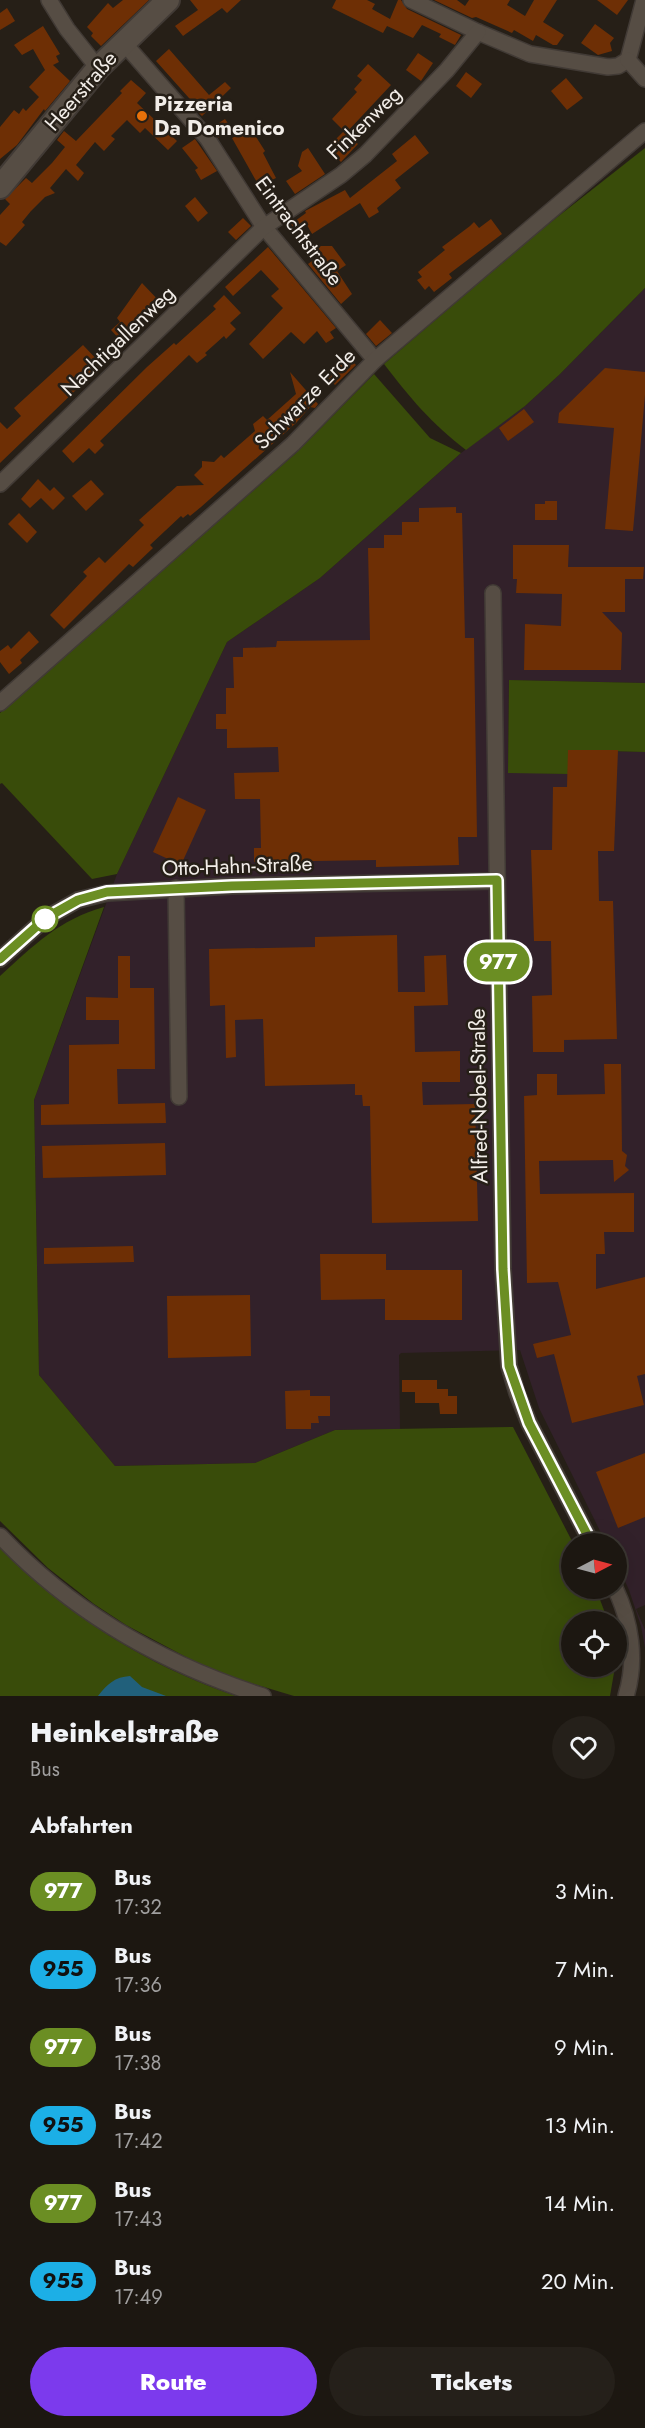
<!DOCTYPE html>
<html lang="de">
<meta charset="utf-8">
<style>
body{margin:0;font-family:Jost,sans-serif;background:#25201a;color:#f1f3f6;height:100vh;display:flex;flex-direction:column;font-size:22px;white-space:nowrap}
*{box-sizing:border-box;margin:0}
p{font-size:20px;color:#a09f9f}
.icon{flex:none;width:33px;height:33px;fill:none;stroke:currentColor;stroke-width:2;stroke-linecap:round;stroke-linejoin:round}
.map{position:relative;height:1696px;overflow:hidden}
.sheet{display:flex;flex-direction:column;background:#1c1711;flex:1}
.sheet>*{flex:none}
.badge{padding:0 12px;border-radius:20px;font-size:21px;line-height:39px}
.needle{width:39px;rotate:84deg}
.tools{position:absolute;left:561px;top:1533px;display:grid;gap:12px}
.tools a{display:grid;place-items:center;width:66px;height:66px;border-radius:50%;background:#1c1711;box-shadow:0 6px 24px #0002,0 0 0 2px #3a3631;font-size:30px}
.map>.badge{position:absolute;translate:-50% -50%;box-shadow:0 0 0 3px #fff}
h2{padding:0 30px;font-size:22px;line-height:54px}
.round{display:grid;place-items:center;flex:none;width:63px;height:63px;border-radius:32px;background:#25201a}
.headline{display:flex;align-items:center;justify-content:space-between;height:102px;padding:0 30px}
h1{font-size:28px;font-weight:800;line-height:45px}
.action{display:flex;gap:12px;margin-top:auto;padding:12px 30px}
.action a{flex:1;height:69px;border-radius:36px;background:#7c3aed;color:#fff;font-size:24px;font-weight:800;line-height:69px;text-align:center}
.action a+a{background:#25201a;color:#f1f3f6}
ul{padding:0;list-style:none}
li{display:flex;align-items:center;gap:18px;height:78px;padding:0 30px}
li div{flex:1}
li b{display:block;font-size:22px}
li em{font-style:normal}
li .badge{min-width:66px;font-weight:700;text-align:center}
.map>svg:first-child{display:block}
.industrial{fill:#32212a}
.green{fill:#394c0a}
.water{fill:#21607b}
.building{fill:#6e2f05}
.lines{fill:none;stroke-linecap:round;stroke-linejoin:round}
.minor-casing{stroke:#413a35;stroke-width:18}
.secondary-casing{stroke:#413a35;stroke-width:26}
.minor{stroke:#564d44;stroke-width:15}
.secondary{stroke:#564d44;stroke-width:22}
.line-casing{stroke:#fff;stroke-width:14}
.line{stroke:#6b8e23;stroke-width:9}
.food-dot{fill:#e8710a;stroke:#261f17;stroke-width:2}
.stop-dot{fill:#fff;stroke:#6b8e23;stroke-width:3}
.labels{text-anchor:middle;stroke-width:5;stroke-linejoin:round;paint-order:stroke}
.street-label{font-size:21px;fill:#f2ede8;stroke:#261f17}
.poi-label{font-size:21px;font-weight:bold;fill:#f2ede8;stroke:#261f17;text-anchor:start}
</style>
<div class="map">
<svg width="645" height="1696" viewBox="0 0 645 1696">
<rect width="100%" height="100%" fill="#261f17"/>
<path class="industrial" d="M 645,288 L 645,683 L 509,680 L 508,772 L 567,774 L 568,750 L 645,752 L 645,1605 L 636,1609 L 645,1630 L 645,1648 L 641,1626 L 629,1590 L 617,1564 L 616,1544 L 606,1543 L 539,1408 L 520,1350 L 401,1353 L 399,1355 L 400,1429 L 335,1430 L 255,1463 L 115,1466 L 39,1375 L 34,1100 L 117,874 L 227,642 L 320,578 L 461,453 L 525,406 L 559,375 Z"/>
<g class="green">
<path d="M 645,148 L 645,288 L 559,375 L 525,406 L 466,450 C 431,423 410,398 384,364 L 537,233 Z"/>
<path d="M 374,374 L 430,438 L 461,453 L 320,578 L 227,642 L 117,874 L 92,879 L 2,783 L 0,784 L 0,713 L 296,453 Z"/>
<path d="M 509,680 L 645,683 L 645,752 L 568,750 L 568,774 L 508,773 Z"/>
<path d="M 104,907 L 34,1100 L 39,1375 L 115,1466 L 255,1463 L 335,1430 L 513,1427 L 573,1543 L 572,1588 L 596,1589 L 608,1621 L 572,1622 L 572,1666 L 615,1667 L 610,1696 L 294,1696 L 214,1672 L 126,1625 L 94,1604 L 48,1568 L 0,1521 L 0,976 C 33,946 60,919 104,907 Z"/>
<path d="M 0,1547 C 66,1615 146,1665 236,1696 L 0,1696 Z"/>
</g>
<path class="water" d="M 130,1676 L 142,1687 L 166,1696 L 98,1696 C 107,1684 115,1677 130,1676 Z"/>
<g class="building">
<path d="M 123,0 L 149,0 L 101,46 L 91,36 L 93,33 L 87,27 L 108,3 L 113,8 Z"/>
<path d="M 190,0 L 241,0 L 227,13 L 222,8 L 183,36 L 175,26 L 198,10 Z"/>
<path d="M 336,0 L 367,0 L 375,4 L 372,9 L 390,19 L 398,0 L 401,0 L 407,9 L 461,35 L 455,45 L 439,37 L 441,34 L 422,25 L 413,38 L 387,26 L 383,33 L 332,8 Z"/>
<path d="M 434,0 L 457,0 L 465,6 L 469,0 L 510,0 L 507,5 L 525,16 L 534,0 L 557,0 L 543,22 L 564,35 L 557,45 L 553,45 L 536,35 L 533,41 L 514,30 L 512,33 L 476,17 L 472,18 Z"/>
<path d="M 597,0 L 628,0 L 617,15 Z"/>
<path d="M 7,8 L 15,21 L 0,30 L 0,13 Z"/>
<path d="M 595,24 L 614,38 L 610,43 L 612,51 L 598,55 L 581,43 Z"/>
<path d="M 43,26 L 60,54 L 56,56 L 59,62 L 53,65 L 70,81 L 45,111 L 44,109 L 17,145 L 0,159 L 0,127 L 14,110 L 19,114 L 23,108 L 26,111 L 39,97 L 29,87 L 45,70 L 33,49 L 22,55 L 14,45 Z"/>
<path d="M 169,49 L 209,95 L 225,82 L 231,88 L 202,116 L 195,109 L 197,107 L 156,61 Z"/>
<path d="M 418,53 L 433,63 L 421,81 L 406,70 Z"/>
<path d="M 368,64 L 391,85 L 346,133 L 332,119 L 357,92 L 354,89 L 362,80 L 357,76 Z"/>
<path d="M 466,72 L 482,84 L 471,98 L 456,86 Z"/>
<path d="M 566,78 L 583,98 L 567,110 L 551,91 Z"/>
<path d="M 131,80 L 146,93 L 137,103 L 177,141 L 168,150 L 145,128 L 140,133 L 127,120 L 111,136 L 115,139 L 104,151 L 95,142 L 76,165 L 84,173 L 78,181 L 66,169 L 50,188 L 55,193 L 45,197 L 31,211 L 22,222 L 25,225 L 6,246 L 0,242 L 0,215 L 10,204 L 5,199 L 26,178 L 32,183 L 52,163 L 65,147 L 57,140 L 64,131 L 76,141 L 122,93 L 120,91 Z"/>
<path d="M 225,119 L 232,129 L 218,138 L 211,128 Z"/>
<path d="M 251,129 L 265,151 L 263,153 L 276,178 L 259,186 L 232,138 Z"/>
<path d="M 344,131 L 358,144 L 341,162 L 327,148 Z"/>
<path d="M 415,135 L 429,153 L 395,180 L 401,188 L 377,208 L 379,212 L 369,218 L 360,203 L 312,234 L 307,225 L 296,232 L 291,224 L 306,213 L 305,211 L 345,190 L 350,198 L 397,161 L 392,154 Z"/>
<path d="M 195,139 L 217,171 L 201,180 L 195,170 L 198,168 L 182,148 Z"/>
<path d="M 308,148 L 325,174 L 295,194 L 286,181 L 302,171 L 298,166 L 302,152 Z"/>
<path d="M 195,197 L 208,213 L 198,222 L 185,206 Z"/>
<path d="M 243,218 L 251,226 L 236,240 L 228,232 Z"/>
<path d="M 491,219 L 502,234 L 449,274 L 452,278 L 434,292 L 429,286 L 425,290 L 417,280 L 422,277 L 418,272 L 445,250 L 442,247 L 470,226 L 474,222 L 479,228 Z"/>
<path d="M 312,246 L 332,246 L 346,265 L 337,271 L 352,294 L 341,304 L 308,264 L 319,256 Z"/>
<path d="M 268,247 L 336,328 L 330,332 L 334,338 L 326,343 L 317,331 L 304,344 L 291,332 L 263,359 L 249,344 L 283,308 L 271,296 L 279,289 L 261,270 L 233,296 L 225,287 Z"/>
<path d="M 142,283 L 162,304 L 123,343 L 111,330 L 120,322 L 117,318 Z"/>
<path d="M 224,295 L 241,313 L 230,323 L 236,329 L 226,339 L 224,336 L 205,353 L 207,355 L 197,363 L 189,355 L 100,441 L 104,445 L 95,454 L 89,448 L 73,463 L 62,451 L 147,367 L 174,343 L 176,345 L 216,309 L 213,306 Z"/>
<path d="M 380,320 L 392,333 L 376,346 L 366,334 Z"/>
<path d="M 83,345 L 102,365 L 0,463 L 0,422 L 7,429 L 21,416 L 14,408 Z"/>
<path d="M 346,355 L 356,365 L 335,385 L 326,376 Z"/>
<path d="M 605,368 L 645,372 L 645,395 L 633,531 L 605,529 L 614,428 L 558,423 L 559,413 Z"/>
<path d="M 290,372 L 318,404 L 315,408 L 310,407 L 296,423 L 201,507 L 190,516 L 188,514 L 183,518 L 181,516 L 150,545 L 153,548 L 133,567 L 129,564 L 64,629 L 50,615 L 87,576 L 83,572 L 99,557 L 105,563 L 144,525 L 139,520 L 177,486 L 204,485 L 194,475 L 202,467 L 202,461 L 214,462 L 221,455 L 224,458 L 255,431 L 253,424 L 263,416 L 267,420 L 296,394 Z"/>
<path d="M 524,409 L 534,422 L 508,441 L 499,428 Z"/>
<path d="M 38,479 L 50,491 L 54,487 L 65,498 L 53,510 L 41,498 L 30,508 L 21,499 Z"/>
<path d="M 91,480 L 104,494 L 86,511 L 72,496 Z"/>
<path d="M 545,501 L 557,501 L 557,520 L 535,520 L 535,504 L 545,504 Z"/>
<path d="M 456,507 L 456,513 L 462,513 L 465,638 L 474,638 L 477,837 L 458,837 L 459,865 L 376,867 L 376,860 L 254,862 L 254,848 L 261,848 L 260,799 L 235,799 L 234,773 L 279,772 L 278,747 L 227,748 L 227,729 L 216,729 L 216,714 L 226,714 L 226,688 L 234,688 L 233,657 L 243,657 L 243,648 L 276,647 L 277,641 L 370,640 L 368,548 L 384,548 L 384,535 L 402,535 L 402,522 L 419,522 L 419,508 Z"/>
<path d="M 19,513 L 37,532 L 27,543 L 8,524 Z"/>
<path d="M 513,545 L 569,545 L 568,567 L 644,567 L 643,579 L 625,579 L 625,612 L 602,612 L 622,633 L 621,670 L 524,670 L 525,624 L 561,626 L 562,594 L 516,593 L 517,579 L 513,579 Z"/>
<path d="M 29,631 L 39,642 L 20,660 L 22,663 L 9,674 L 0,662 L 0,651 L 8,645 L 11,649 Z"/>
<path d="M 568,750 L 618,750 L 614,851 L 598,851 L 599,901 L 613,901 L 617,1039 L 564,1040 L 564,1052 L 533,1052 L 532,996 L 552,995 L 551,941 L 534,941 L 531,850 L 552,850 L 553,787 L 567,787 Z"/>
<path d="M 178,797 L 206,810 L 181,865 L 153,852 Z"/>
<path d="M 397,935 L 398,992 L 425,992 L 424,956 L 446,955 L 448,1005 L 414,1006 L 415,1052 L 460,1051 L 460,1082 L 422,1082 L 423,1105 L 475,1104 L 478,1221 L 372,1223 L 370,1106 L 363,1106 L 362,1095 L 355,1095 L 355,1084 L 265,1086 L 263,1019 L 235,1020 L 236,1057 L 226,1058 L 225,1005 L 210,1006 L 209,949 L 315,947 L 315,937 Z"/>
<path d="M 118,956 L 130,956 L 130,988 L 154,988 L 155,1069 L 117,1069 L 118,1104 L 165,1103 L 166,1123 L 41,1125 L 41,1105 L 69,1104 L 69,1045 L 119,1044 L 119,1020 L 86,1020 L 86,997 L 118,998 Z"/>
<path d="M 604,1064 L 621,1064 L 622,1151 L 627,1155 L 625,1166 L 629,1170 L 614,1182 L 613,1160 L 539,1161 L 540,1194 L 634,1193 L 634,1232 L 604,1232 L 605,1254 L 596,1254 L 596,1289 L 645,1277 L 645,1374 L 637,1376 L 644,1405 L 572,1423 L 554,1354 L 537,1358 L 533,1344 L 571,1335 L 558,1282 L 527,1283 L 524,1096 L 537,1095 L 537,1074 L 557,1074 L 557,1095 L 605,1094 Z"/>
<path d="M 165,1143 L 166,1175 L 43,1178 L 42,1146 Z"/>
<path d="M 133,1246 L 134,1262 L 44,1264 L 44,1248 Z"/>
<path d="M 320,1254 L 386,1254 L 386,1270 L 462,1270 L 462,1320 L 385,1320 L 385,1299 L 321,1300 Z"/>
<path d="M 250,1295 L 251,1356 L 168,1358 L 167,1296 Z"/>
<path d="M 402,1380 L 437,1380 L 437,1389 L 448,1389 L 448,1396 L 457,1396 L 457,1414 L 440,1414 L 439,1403 L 415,1403 L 415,1392 L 402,1392 Z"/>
<path d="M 310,1390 L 310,1396 L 330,1396 L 330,1416 L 318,1416 L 319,1423 L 311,1423 L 311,1429 L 286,1429 L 285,1391 Z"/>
<path d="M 645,1453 L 645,1517 L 618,1528 L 596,1472 Z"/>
</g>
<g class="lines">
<g class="minor-casing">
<g id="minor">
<path d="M 49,0 L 67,29 L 98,68"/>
<path d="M 411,0 L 478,32 L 530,54 L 608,67 L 618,66 L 628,60"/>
<path d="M 123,42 L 207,138 L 264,227 L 375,360"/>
<path d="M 628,60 L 644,0"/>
<path d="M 628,60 L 645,79"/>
<path d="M 0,484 L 264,227 L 341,175 L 365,155 L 447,70 L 478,32"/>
<path d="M 493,593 L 503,1269 L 509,1366 L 517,1393 L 529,1423 L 592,1544"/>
<path d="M 0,703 L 293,444 L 375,360 L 645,131"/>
<path d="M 176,888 L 179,1097"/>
<path d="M 0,959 L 46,918 L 78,900 L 107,893 L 232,886 L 497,881"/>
<path d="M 0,1536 C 73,1613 163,1664 263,1696"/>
<path d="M 615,1588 C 631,1622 637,1660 626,1696"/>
</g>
</g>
<g class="secondary-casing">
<path id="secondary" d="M 0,187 L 98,68 L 168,0"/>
</g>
<use href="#minor" class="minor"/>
<use href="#secondary" class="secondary"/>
</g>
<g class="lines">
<g class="line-casing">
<path id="line" d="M 0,959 L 46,918 L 78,900 L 107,892 L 232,886 L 497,880 L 503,1269 L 509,1366 L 529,1423 L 592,1544"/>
</g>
<use href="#line" class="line"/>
</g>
<circle class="food-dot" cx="142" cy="116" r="6"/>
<circle class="stop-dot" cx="45" cy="919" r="12"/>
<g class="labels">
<g class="street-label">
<text transform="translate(81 91) rotate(-49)" y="7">Heerstraße</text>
<text transform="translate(364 123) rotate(-44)" y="7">Finkenweg</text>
<text transform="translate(299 231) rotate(53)" y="7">Eintrachtstraße</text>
<text transform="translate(118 341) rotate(-44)" y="7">Nachtigallenweg</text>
<text transform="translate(305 399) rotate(-45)" y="7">Schwarze Erde</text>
<text transform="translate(237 866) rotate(-2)" y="7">Otto-Hahn-Straße</text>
<text transform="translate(479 1096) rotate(-91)" y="7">Alfred-Nobel-Straße</text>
</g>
<g class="poi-label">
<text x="154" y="111">Pizzeria<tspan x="154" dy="24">Da Domenico</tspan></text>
</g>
</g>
</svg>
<div class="tools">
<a><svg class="needle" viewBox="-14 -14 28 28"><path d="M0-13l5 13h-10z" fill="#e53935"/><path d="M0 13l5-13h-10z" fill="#a09f9f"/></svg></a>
<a><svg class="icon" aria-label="locate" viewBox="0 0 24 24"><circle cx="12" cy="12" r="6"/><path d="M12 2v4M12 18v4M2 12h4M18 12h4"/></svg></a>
</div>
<b class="badge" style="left:498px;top:962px;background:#6b8e23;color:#fff">977</b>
</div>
<section class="sheet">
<div class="headline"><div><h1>Heinkelstraße</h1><p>Bus</p></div><a class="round"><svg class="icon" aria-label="heart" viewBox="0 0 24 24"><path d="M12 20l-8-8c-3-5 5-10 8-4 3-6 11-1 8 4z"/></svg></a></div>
<h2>Abfahrten</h2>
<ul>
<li><span class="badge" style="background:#6b8e23;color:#fff">977</span><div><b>Bus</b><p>17:32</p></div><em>3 Min.</em></li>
<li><span class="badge" style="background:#1cafe6;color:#111">955</span><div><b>Bus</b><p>17:36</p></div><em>7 Min.</em></li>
<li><span class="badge" style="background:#6b8e23;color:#fff">977</span><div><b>Bus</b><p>17:38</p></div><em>9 Min.</em></li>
<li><span class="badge" style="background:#1cafe6;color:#111">955</span><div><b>Bus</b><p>17:42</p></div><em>13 Min.</em></li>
<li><span class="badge" style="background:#6b8e23;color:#fff">977</span><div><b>Bus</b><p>17:43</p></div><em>14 Min.</em></li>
<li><span class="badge" style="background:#1cafe6;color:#111">955</span><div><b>Bus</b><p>17:49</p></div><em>20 Min.</em></li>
</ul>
<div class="action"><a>Route</a><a>Tickets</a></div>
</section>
